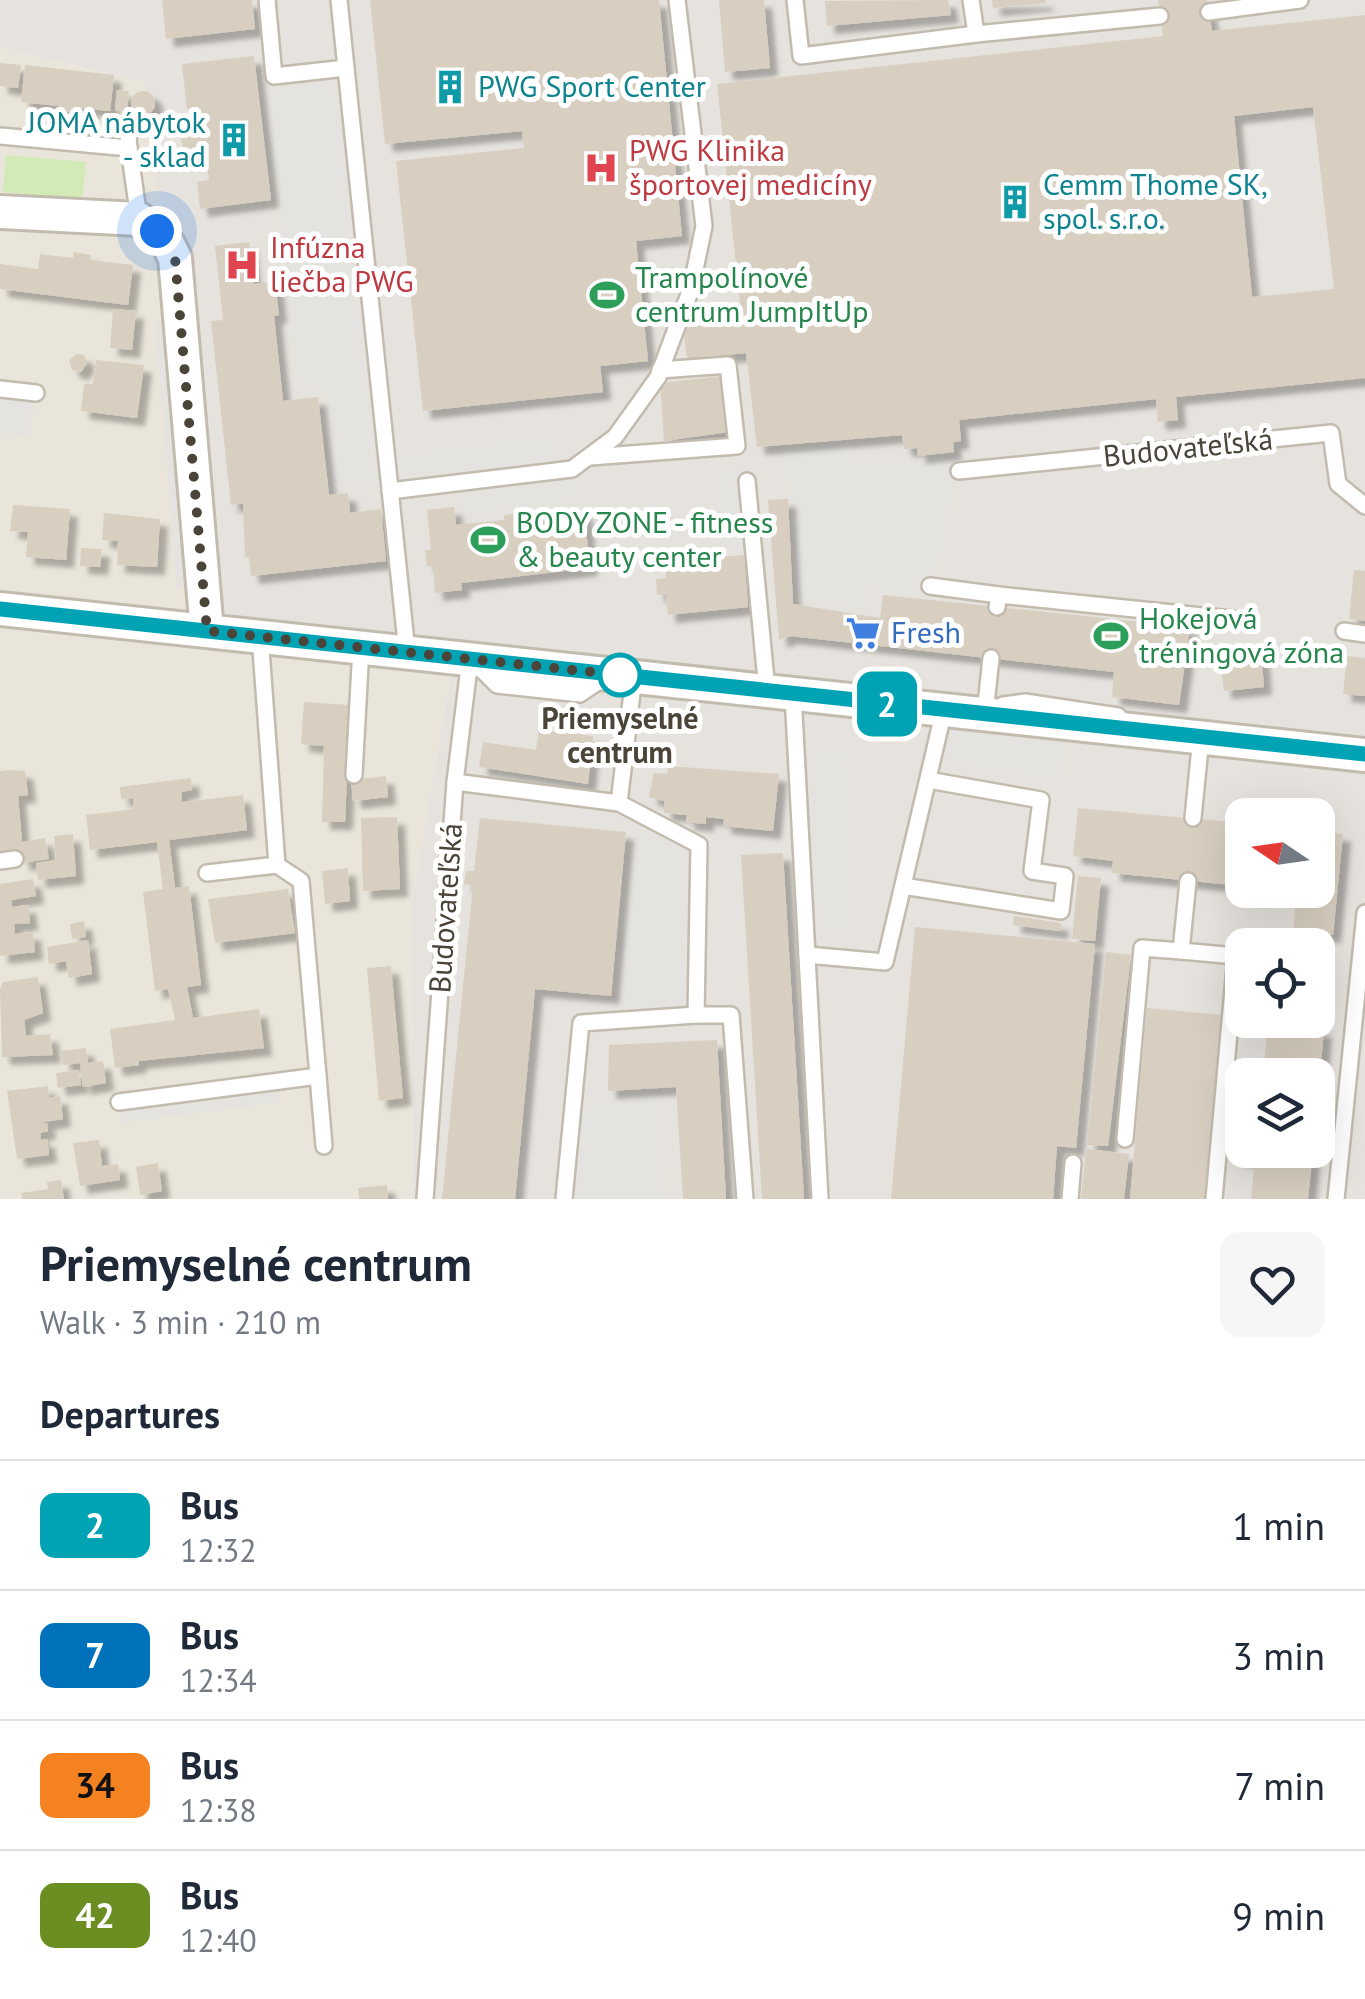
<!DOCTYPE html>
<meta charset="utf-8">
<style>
body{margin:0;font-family:"PT Sans",sans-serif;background:#f6f6f7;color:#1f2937;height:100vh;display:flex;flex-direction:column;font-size:38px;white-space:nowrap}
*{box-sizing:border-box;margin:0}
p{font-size:32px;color:#747a83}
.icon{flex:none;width:55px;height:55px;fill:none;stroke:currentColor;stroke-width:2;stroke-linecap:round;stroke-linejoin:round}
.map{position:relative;height:1199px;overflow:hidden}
.sheet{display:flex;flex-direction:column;background:#fff;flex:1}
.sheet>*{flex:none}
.badge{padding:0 20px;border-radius:15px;font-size:35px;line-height:65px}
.needle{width:65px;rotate:283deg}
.controls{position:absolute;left:1225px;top:798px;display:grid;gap:20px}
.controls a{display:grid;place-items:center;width:110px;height:110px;border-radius:20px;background:#fff;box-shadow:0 10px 40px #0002;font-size:50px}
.you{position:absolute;width:50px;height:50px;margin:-25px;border:8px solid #fff;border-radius:50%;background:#1a73e8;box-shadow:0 0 0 15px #1a73e833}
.map>.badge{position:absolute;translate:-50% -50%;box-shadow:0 0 0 5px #fff}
h2{padding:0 40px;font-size:38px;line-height:90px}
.round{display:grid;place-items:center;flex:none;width:105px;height:105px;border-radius:20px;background:#f6f6f7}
.head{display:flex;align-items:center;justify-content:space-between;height:170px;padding:0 40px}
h1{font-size:48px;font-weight:700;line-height:75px}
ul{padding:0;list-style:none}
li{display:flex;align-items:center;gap:30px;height:130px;padding:0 40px;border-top:2px solid #e0e1e3}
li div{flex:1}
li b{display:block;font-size:38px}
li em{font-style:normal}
li .badge{min-width:110px;font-weight:700;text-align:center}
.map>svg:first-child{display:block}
.residential{fill:#eae5da}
.industrial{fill:#e6e2dd;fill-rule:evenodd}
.green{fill:#d2eab5}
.parking{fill:#e5e3e0}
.building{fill:#d8cfc1;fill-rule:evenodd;filter:url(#shadow)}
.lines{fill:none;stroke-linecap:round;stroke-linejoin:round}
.lane-casing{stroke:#c2bbae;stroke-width:20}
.street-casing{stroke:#c2bbae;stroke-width:38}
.lane{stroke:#fff;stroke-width:15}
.street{stroke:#fff;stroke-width:32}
.line-casing{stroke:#fff;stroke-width:22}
.line{stroke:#00a3b4;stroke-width:15}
.walk{stroke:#4b4439;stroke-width:10;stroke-dasharray:0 18}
.stop-dot{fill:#fff;stroke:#00a3b4;stroke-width:5}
.labels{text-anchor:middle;stroke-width:10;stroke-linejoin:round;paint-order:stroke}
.culture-label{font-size:30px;fill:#0d838f;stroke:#fff;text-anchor:start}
.health-label{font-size:30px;fill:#be3a42;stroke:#fff;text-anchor:start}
.leisure-label{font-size:30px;fill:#27864d;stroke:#fff;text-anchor:start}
.street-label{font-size:30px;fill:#4b4439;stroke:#fff}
.shop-label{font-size:30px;fill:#366cbe;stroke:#fff;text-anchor:start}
.stop-label{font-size:30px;font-weight:bold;fill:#4b4439;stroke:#fff}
</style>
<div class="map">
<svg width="1365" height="1199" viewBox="0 0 1365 1199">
<defs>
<filter id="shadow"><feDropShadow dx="8" dy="8" stdDeviation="2.5" flood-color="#0004"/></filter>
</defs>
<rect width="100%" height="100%" fill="#f6f3ec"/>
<path class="residential" d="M 0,48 L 145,82 L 165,259 L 453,656 L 411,907 L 413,1199 L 0,1199 Z"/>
<path class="industrial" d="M 0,0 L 1365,0 L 1365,1199 L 413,1199 L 411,907 L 453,657 L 194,629 L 165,259 L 145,82 L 0,48 ZM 1242,815 L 1318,815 L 1318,890 L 1242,890 ZM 1242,945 L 1318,945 L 1318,1020 L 1242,1020 ZM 1242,1075 L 1318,1075 L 1318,1150 L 1242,1150 Z"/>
<path class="green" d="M 6,155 L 86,162 L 82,199 L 3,192 Z"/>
<g class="parking">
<path d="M 336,83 L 378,479 L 336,484 L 326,387 L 298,390 L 268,91 Z"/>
<path d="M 174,319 L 197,585 L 177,587 L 155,321 Z"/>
<path d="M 0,389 L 36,393 L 30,436 L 0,433 Z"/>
<path d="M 554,436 L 557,470 L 572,469 L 575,499 L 461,513 L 457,483 L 390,491 L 386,456 Z"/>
<path d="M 848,443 L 852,466 L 963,457 L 929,594 L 868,588 L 864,608 L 800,599 L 786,449 Z"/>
<path d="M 753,469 L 761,547 L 722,550 L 716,474 Z"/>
<path d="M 941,724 L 1066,739 L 1061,778 L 933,761 Z"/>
<path d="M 796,749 L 843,755 L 852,932 L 806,932 Z"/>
<path d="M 638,813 L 699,845 L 696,1015 L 621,1020 Z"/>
<path d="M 277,1081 L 280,1102 L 122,1123 L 119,1102 Z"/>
<path d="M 659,1098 L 664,1199 L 564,1199 L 573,1100 Z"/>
</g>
<g class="building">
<path d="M 162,0 L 252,0 L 255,29 L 166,39 Z"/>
<path d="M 370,0 L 659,0 L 682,236 L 636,241 L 648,361 L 600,366 L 603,392 L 423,411 L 396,161 L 524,148 L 522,131 L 385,144 Z"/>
<path d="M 719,0 L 764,0 L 770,68 L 725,72 Z"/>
<path d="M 948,0 L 951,15 L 827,26 L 825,1 Z"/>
<path d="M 992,0 L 1045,0 L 1046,3 L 993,8 Z"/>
<path d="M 1158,0 L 1207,0 L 1212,31 L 1365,15 L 1365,378 L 1176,397 L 1178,420 L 1158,422 L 1156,399 L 959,420 L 961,441 L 953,442 L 954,452 L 918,456 L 917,448 L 904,449 L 902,435 L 757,447 L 746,353 L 687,359 L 683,328 L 742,321 L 717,84 L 1163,36 ZM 1313,107 L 1334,289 L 1252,297 L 1234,116 Z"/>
<path d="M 254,56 L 271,200 L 200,209 L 197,182 L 209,180 L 205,151 L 200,159 L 186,160 L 179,132 L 203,130 L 200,107 L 187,109 L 182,64 Z"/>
<path d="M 0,63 L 21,65 L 18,88 L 0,86 Z"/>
<path d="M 25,65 L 114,75 L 110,111 L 72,107 L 72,112 L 58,111 L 59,106 L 21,102 Z"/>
<path d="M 117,90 L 129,91 L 127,112 L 115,110 Z"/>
<circle cx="143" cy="103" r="12"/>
<path d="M 249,242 L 254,284 L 275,282 L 279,315 L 274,316 L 283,401 L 318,397 L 329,495 L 348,493 L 350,513 L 381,509 L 386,561 L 251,576 L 249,557 L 245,557 L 243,503 L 231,505 L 211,321 L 223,320 L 215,246 Z"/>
<path d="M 74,252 L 91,255 L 90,260 L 133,265 L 128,305 L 0,289 L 0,264 L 38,269 L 40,254 L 73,258 Z"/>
<path d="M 113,309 L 136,311 L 132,350 L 110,348 Z"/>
<path d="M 76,354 L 84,355 L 87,363 L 81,372 L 72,370 L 69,360 Z"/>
<path d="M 96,360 L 144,365 L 137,418 L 81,411 L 84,384 L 93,384 Z"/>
<path d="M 721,376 L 729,432 L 664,441 L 660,383 Z"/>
<path d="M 788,499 L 793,604 L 880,618 L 883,595 L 1190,627 L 1179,705 L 1112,697 L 1114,672 L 790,636 L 779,640 L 768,500 Z"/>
<path d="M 13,505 L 70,509 L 66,560 L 26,557 L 28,532 L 10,531 Z"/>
<path d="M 454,507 L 456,525 L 504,520 L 504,515 L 519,513 L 519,518 L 584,510 L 590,568 L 461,583 L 462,590 L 435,593 L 433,566 L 427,566 L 425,550 L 431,550 L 427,510 Z"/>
<path d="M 104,513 L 160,519 L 157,567 L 117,565 L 118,541 L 102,540 Z"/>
<path d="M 81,548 L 102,549 L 100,567 L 80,566 Z"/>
<path d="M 744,555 L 748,607 L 668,615 L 666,595 L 657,595 L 656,579 L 666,578 L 665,561 Z"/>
<path d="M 1354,570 L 1365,571 L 1365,621 L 1349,619 Z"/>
<path d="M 1247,646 L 1248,651 L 1261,650 L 1264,687 L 1224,691 L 1219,654 Z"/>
<path d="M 1347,656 L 1365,658 L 1365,696 L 1343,694 Z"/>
<path d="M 304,702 L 350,705 L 345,822 L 322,822 L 324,746 L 301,744 Z"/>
<path d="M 539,730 L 593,736 L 588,784 L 479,767 L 483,742 L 536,750 Z"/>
<path d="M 668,766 L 779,774 L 773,831 L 723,826 L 724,819 L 706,817 L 706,824 L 686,822 L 687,815 L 664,813 L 664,801 L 649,797 L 654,773 L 667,774 Z"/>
<path d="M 9,770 L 25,771 L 28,795 L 18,796 L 22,842 L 45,838 L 49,859 L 22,863 L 20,852 L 0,855 L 0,771 Z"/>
<path d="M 386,776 L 388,797 L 353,801 L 351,780 Z"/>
<path d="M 191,778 L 192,790 L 181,792 L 182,802 L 243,795 L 247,830 L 169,840 L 175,888 L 189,886 L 201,985 L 187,987 L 193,1018 L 259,1009 L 264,1048 L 138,1061 L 139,1065 L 115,1068 L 110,1029 L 175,1020 L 168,989 L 155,991 L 143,892 L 163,889 L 157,842 L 90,850 L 86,815 L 134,809 L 133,798 L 121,799 L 120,787 Z"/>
<path d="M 1078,808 L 1242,823 L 1242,886 L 1112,873 L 1113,861 L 1073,856 Z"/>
<path d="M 397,817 L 400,889 L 363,891 L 361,818 Z"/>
<path d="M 480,818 L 626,832 L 611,996 L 535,989 L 515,1199 L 442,1199 L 473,885 L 464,884 L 466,871 L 474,871 Z"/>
<path d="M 1318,831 L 1343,834 L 1333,935 L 1321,934 L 1319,945 L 1292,945 L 1297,890 L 1318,890 Z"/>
<path d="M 73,834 L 76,876 L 38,880 L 36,863 L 56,860 L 54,836 Z"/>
<path d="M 783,853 L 804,1199 L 762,1199 L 741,855 Z"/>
<path d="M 348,868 L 350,901 L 325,904 L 322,871 Z"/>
<path d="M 1078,876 L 1101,878 L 1095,941 L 1072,939 Z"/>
<path d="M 33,879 L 36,896 L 11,900 L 12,907 L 28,905 L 30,923 L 14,924 L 15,934 L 33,932 L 35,952 L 0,956 L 0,884 Z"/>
<path d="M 288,889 L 295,933 L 215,943 L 208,899 Z"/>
<path d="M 1014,916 L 1061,923 L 1060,931 L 1013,925 Z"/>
<path d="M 84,921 L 86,937 L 72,939 L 70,924 Z"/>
<path d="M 915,927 L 1095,944 L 1076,1148 L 1057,1146 L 1053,1199 L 891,1199 Z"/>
<path d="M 88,940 L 92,974 L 69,978 L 66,961 L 49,964 L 47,947 Z"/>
<path d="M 1106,952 L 1131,955 L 1108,1146 L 1087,1145 Z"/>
<path d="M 391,966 L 403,1098 L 379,1101 L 367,968 Z"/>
<path d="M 38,977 L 43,1013 L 24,1020 L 26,1036 L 50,1034 L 53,1055 L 2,1057 L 0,989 L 3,982 Z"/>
<path d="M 1147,1008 L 1223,1015 L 1206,1199 L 1130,1199 Z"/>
<path d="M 1285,1020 L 1312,1020 L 1312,1028 L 1324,1029 L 1320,1075 L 1263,1075 L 1268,1023 L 1284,1025 Z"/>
<path d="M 717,1040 L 726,1199 L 683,1199 L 676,1087 L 608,1091 L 609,1045 Z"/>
<path d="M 86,1048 L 88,1063 L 103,1061 L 106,1083 L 83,1087 L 80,1063 L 63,1065 L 61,1051 Z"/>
<path d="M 78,1070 L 81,1085 L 58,1088 L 56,1073 Z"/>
<path d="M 48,1086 L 49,1098 L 60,1096 L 63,1119 L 39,1123 L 47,1123 L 48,1131 L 40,1133 L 41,1140 L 47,1139 L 49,1155 L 17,1159 L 7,1091 Z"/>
<path d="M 1240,1111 L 1242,1150 L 1252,1150 L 1251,1160 L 1235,1158 Z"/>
<path d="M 99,1140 L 102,1166 L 118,1164 L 120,1180 L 80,1186 L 73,1143 Z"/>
<path d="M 1086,1149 L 1129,1154 L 1124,1199 L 1081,1199 Z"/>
<path d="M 1256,1150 L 1313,1150 L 1308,1199 L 1251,1199 Z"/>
<path d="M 158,1163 L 162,1191 L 140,1195 L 136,1167 Z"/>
<path d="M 61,1180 L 64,1199 L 22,1199 L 21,1193 L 48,1189 L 47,1182 Z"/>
<path d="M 387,1185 L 388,1199 L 359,1199 L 358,1188 Z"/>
</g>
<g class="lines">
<g class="lane-casing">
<g id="lane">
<path d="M 267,0 L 274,76 L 346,68 L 407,652"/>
<path d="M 339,0 L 346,68"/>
<path d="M 795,0 L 801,56 L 976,34 L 971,0"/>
<path d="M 1209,12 L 1300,0"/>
<path d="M 976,34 L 1160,16"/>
<path d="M 127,124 L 129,148"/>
<path d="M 0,136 L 129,148 L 139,219"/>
<path d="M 0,389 L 36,393"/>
<path d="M 590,457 L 737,446 L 728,365 L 660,370"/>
<path d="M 959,471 L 1331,433 L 1338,484 L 1365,506"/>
<path d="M 747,481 L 767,691"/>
<path d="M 390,491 L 572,469 L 615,437 L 658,377 L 691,289 L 704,226 L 677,0"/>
<path d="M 930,586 L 999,595 L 997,607"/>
<path d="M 999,595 L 1241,620"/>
<path d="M 1344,631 L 1365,634"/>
<path d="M 477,665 L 497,685 L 580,694 L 605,677"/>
<path d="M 793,694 L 820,1199"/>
<path d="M 1003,705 L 1025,702 L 1118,716"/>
<path d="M 985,714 L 991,658"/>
<path d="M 354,775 L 361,647"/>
<path d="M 455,782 L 470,659"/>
<path d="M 619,803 L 634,676"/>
<path d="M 1193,818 L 1201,737"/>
<path d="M 0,861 L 15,859"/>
<path d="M 207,873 L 277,865 L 260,636"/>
<path d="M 1188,881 L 1181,951 L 1236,956 L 1214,1199"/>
<path d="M 903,886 L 1061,911 L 1065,876 L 1032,871 L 1041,800 L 928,780"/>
<path d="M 807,955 L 885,962 L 944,710"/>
<path d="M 696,1015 L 731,1015 L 745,1199"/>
<path d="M 318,1076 L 324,1146"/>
<path d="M 119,1102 L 318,1076 L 301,881 L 277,865"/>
<path d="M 1125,1139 L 1142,948 L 1181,951"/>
<path d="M 425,1199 L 455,782 L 619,803 L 699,845 L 696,1015 L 581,1023 L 564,1199"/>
<path d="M 1070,1199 L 1073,1163"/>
<path d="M 1336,1199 L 1365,913"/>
</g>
</g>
<g class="street-casing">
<g id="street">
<path d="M 0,212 L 139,219 L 168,244 L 175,258 L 207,631"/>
<path d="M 0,609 L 1365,755"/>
</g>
</g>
<use href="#lane" class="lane"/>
<use href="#street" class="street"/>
</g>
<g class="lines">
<g class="line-casing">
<path id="line" d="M 0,609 L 1365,754"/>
</g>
<use href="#line" class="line"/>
<path class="walk" d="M 157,231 L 175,258 L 207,631 L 620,675"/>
</g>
<defs>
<g id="building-bare" transform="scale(2.7)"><path d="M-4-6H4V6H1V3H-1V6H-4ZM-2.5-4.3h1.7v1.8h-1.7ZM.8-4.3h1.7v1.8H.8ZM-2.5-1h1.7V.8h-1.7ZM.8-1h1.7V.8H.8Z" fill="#0f9aa8" stroke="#fff" stroke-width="2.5" paint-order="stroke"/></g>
<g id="hospital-bare" transform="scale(2.7)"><path d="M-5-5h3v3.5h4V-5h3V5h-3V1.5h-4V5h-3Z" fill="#e0444e" stroke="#fff" stroke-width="2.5" paint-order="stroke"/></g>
<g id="stadium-bare" transform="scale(2.7)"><path d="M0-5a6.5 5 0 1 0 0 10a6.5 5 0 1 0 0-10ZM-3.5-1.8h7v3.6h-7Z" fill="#2e9e5b" stroke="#fff" stroke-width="2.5" paint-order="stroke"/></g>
<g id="supermarket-bare" transform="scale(2.7)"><path d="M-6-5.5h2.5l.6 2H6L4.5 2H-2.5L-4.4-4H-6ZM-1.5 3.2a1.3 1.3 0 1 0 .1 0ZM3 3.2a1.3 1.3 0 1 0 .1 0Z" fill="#3f7fe0" stroke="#fff" stroke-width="2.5" paint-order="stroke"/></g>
</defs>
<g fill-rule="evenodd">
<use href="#building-bare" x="450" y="87"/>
<use href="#building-bare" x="234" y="140"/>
<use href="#hospital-bare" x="601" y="168"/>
<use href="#building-bare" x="1015" y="202"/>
<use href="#hospital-bare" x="242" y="265"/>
<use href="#stadium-bare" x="607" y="295"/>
<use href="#stadium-bare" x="488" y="540"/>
<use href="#supermarket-bare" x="863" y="633"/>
<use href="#stadium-bare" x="1111" y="636"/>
</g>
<circle class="stop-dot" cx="620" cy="675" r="20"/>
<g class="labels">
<g class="culture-label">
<text x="478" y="97">PWG Sport Center</text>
<text x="206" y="133" text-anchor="end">JOMA nábytok<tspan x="206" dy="34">- sklad</tspan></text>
<text x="1043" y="195">Cemm Thome SK,<tspan x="1043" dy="34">spol. s.r.o.</tspan></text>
</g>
<g class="health-label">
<text x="629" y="161">PWG Klinika<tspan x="629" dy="34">športovej medicíny</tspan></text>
<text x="270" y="258">Infúzna<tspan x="270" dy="34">liečba PWG</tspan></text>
</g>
<g class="leisure-label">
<text x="635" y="288">Trampolínové<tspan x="635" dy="34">centrum JumpItUp</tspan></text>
<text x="516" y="533">BODY ZONE - fitness<tspan x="516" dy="34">&amp; beauty center</tspan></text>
<text x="1139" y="629">Hokejová<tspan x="1139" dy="34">tréningová zóna</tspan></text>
</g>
<g class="street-label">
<text transform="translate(1188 448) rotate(-6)" y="10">Budovateľská</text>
<text transform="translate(446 908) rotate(-86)" y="10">Budovateľská</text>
</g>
<g class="shop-label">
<text x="891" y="643">Fresh</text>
</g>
<g class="stop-label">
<text x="620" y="729">Priemyselné<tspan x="620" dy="34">centrum</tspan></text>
</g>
</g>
</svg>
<div class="controls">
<a><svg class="needle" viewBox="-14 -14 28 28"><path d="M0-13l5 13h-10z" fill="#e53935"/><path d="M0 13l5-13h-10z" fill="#747a83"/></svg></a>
<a><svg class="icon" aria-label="locate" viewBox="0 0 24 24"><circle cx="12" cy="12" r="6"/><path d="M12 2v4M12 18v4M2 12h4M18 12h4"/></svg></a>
<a><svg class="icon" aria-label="layers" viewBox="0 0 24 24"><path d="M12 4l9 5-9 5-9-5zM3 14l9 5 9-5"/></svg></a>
</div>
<div class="you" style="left:157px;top:231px"></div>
<b class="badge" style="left:887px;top:704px;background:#00a3b4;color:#fff">2</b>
</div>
<section class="sheet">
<div class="head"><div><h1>Priemyselné centrum</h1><p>Walk · 3 min · 210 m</p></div><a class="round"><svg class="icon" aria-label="heart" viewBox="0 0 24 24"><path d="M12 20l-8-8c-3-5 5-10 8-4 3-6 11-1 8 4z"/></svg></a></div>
<h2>Departures</h2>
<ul>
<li><span class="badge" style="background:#00a3b4;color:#fff">2</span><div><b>Bus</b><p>12:32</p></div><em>1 min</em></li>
<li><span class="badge" style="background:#0072bc;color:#fff">7</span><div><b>Bus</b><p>12:34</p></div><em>3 min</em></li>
<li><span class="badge" style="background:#f58220;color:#111">34</span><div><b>Bus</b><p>12:38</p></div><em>7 min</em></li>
<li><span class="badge" style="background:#6b8e23;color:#fff">42</span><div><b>Bus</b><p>12:40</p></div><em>9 min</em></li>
</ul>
</section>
